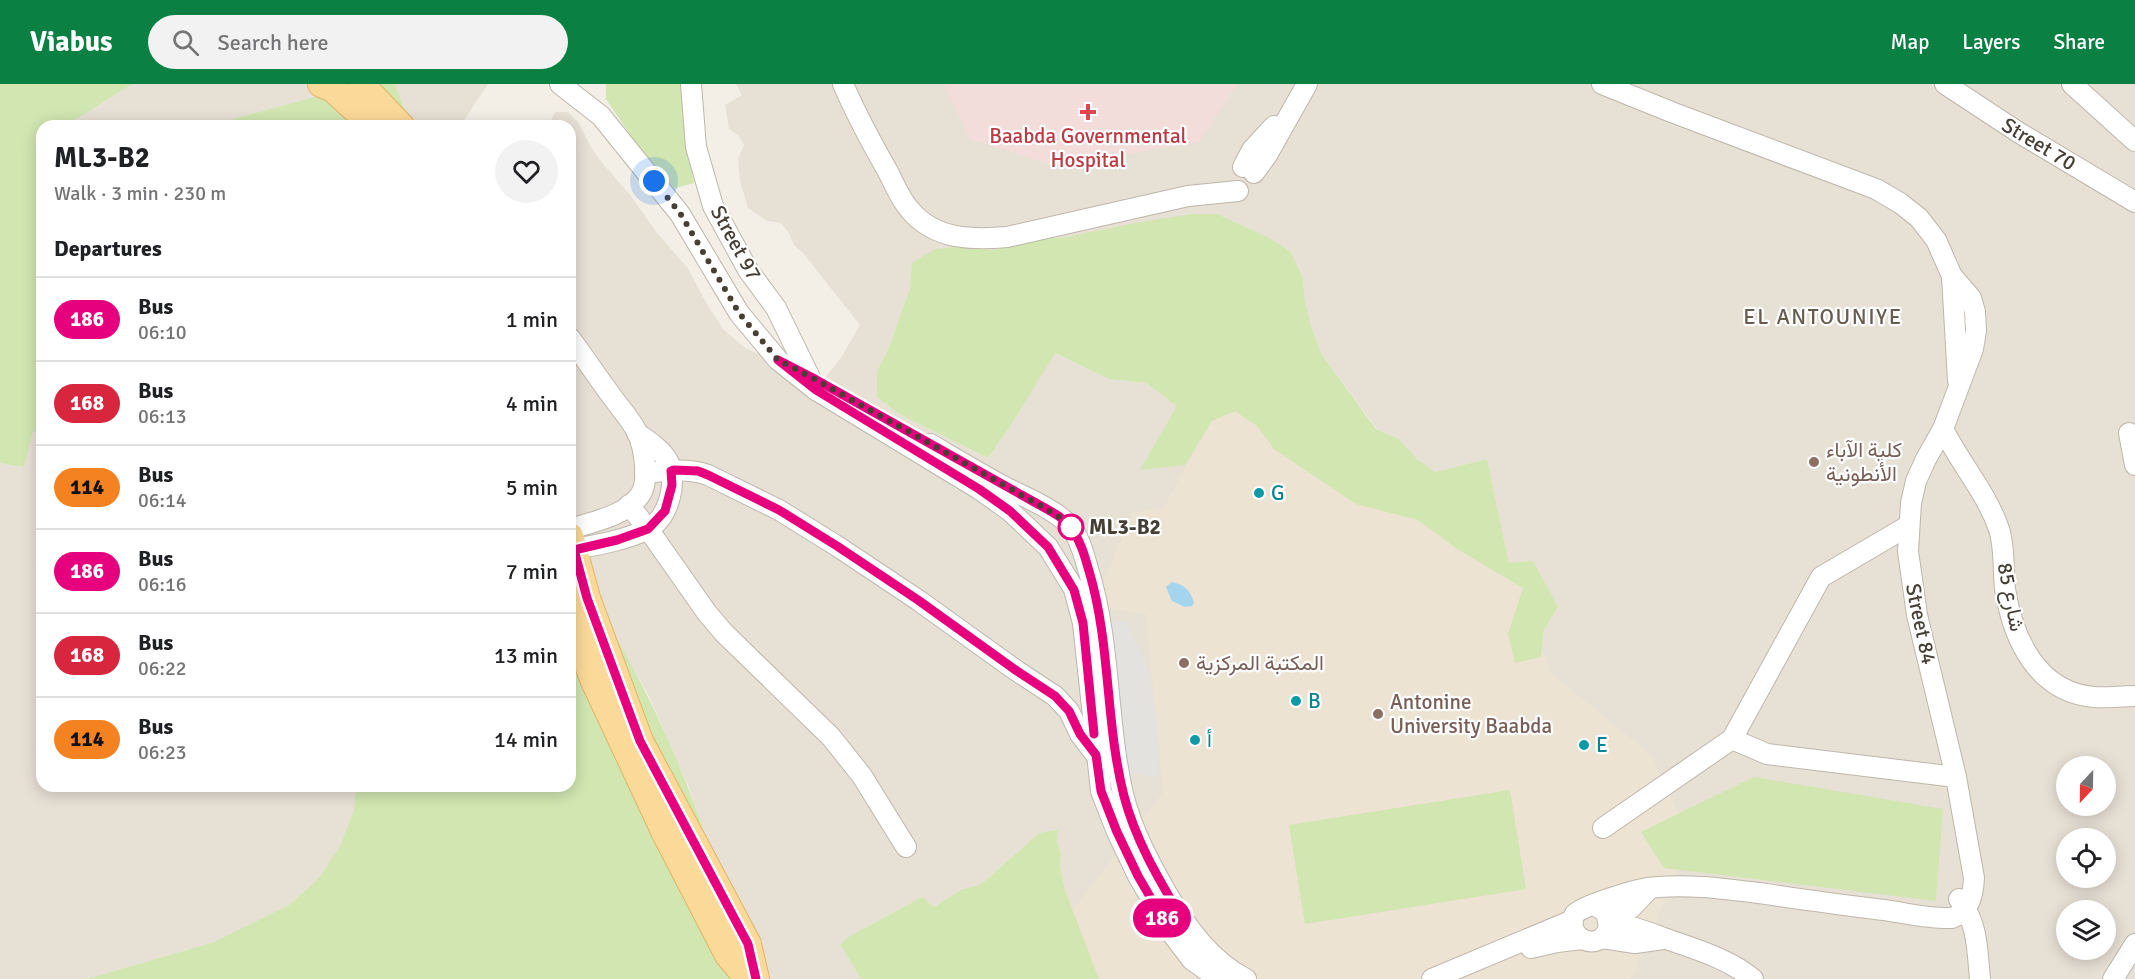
<!DOCTYPE html>
<meta charset="utf-8">
<style>
body{margin:0;font-family:Signika,Vazirmatn,sans-serif;background:#f2f2f2;color:#202124;height:100vh;display:flex;flex-direction:column;font-size:22px;white-space:nowrap}
*{box-sizing:border-box;margin:0}
p{font-size:20px;color:#757577}
.icon{flex:none;width:33px;height:33px;fill:none;stroke:currentColor;stroke-width:2;stroke-linecap:round;stroke-linejoin:round}
.map{position:relative;flex:1;overflow:hidden}
.side{position:absolute;left:36px;top:36px;width:540px;height:672px;display:flex;flex-direction:column;background:#fff;border-radius:18px;box-shadow:0 3px 15px #0003}
.side>*{flex:none}
.badge{padding:0 12px;border-radius:20px;font-size:21px;line-height:39px}
.needle{width:39px;rotate:202deg}
.buttons{position:absolute;left:2056px;top:672px;display:grid;gap:12px}
.buttons a{display:grid;place-items:center;width:60px;height:60px;border-radius:50%;background:#fff;box-shadow:0 3px 15px #0003;font-size:30px}
.you{position:absolute;width:30px;height:30px;margin:-15px;border:4px solid #fff;border-radius:50%;background:#1a73e8;box-shadow:0 0 0 9px #1a73e833}
.map>.badge{position:absolute;translate:-50% -50%;box-shadow:0 0 0 3px #fff}
h2{padding:0 18px;font-size:22px;line-height:54px}
.round{display:grid;place-items:center;flex:none;width:63px;height:63px;border-radius:32px;background:#f2f2f2}
.headline{display:flex;align-items:center;justify-content:space-between;height:102px;padding:0 18px}
h1{font-size:28px;font-weight:700;line-height:45px}
ul{padding:0;list-style:none}
li{display:flex;align-items:center;gap:18px;height:84px;padding:0 18px;border-top:2px solid #e0e0e0}
li div{flex:1}
li b{display:block;font-size:22px}
li em{font-style:normal}
li .badge{min-width:66px;font-weight:700;text-align:center}
header{display:flex;align-items:center;gap:36px;box-sizing:border-box;height:84px;padding:0 30px;background:#0b8043;color:#fff}
header strong{font-size:28px}
nav{display:flex;gap:33px;margin-inline-start:auto;font-size:21px}
.search{width:420px;height:54px;background:#f2f2f2;display:flex;align-items:center;gap:15px;box-sizing:border-box;padding:0 21px;border-radius:33px;color:#757577;font-size:22px}
.map>svg:first-child{display:block}
.residential{fill:#e7e0d5;fill-rule:evenodd}
.education{fill:#ece3d2}
.medical{fill:#f3dddb}
.green{fill:#d1e6b1}
.parking{fill:#e4e2df}
.water{fill:#a5d4ee}
.lines{fill:none;stroke-linecap:round;stroke-linejoin:round}
.minor-casing{stroke:#beb6aa;stroke-width:22}
.major-casing{stroke:#e0b568;stroke-width:28}
.minor{stroke:#fff;stroke-width:20}
.major{stroke:#fbd998;stroke-width:26}
.line-casing{stroke:#fff;stroke-width:14}
.line{stroke:#e6007e;stroke-width:9}
.walk{stroke:#463f36;stroke-width:6;stroke-dasharray:0 10.8}
.health-dot{fill:#e0444e;stroke:#fff;stroke-width:2}
.education-dot{fill:#8d6e63;stroke:#fff;stroke-width:2}
.culture-dot{fill:#0f9aa8;stroke:#fff;stroke-width:2}
.stop-dot{fill:#fff;stroke:#e6007e;stroke-width:3}
.labels{text-anchor:middle;stroke-width:4.5;stroke-linejoin:round;paint-order:stroke}
.health-label{font-size:21px;fill:#be3a42;stroke:#fff}
.street-label{font-size:21px;fill:#463f36;stroke:#fff}
.education-label{font-size:21px;fill:#785e54;stroke:#fff;text-anchor:start}
.culture-label{font-size:21px;fill:#0d838f;stroke:#fff;text-anchor:start}
.stop-label{font-size:21px;font-weight:bold;fill:#463f36;stroke:#fff;text-anchor:start}
.neighbourhood-label{font-size:22px;letter-spacing:1.5px;fill:#685c4e;stroke:#fff}
</style>
<header>
<strong>Viabus</strong>
<div class="search"><svg class="icon" aria-label="search" viewBox="0 0 24 24"><circle cx="10" cy="10" r="6"/><path d="M15 15l6 6"/></svg>Search here</div>
<nav><a>Map</a><a>Layers</a><a>Share</a></nav>
</header>
<div class="map">
<svg width="2135" height="895" viewBox="0 0 2135 895">
<rect width="100%" height="100%" fill="#f3efe7"/>
<g class="residential">
<path d="M 132,0 L 306,0 L 326,10 L 233,35 L 216,42 L 72,42 L 75,36 Z"/>
<path d="M 395,0 L 488,0 L 460,42 L 411,42 Z"/>
<path d="M 736,0 L 2135,0 L 2135,895 L 1099,895 L 1065,806 L 1060,782 L 1061,769 L 1057,758 L 1057,746 L 1039,749 L 985,797 L 974,803 L 962,805 L 934,823 L 922,813 L 850,852 L 840,860 L 861,895 L 740,895 L 718,794 L 704,747 L 688,701 L 649,612 L 601,527 L 570,534 L 570,42 L 548,42 L 555,28 L 568,28 L 578,38 L 592,65 L 603,80 L 631,112 L 657,149 L 687,183 L 708,222 L 724,246 L 745,264 L 772,276 L 813,289 L 823,297 L 842,272 L 860,241 L 803,169 L 794,161 L 789,149 L 781,139 L 767,137 L 748,124 L 740,97 L 738,75 L 744,61 L 739,52 L 729,45 L 725,21 L 742,11 ZM 1191,130 L 1217,130 L 1270,154 L 1291,168 L 1303,194 L 1305,217 L 1311,242 L 1322,271 L 1377,345 L 1399,355 L 1417,375 L 1435,388 L 1487,375 L 1509,479 L 1558,523 L 1544,546 L 1541,573 L 1508,550 L 1523,504 L 1457,465 L 1212,337 L 1141,386 L 1178,322 L 1146,299 L 1109,295 L 1054,269 L 1011,341 L 988,374 L 901,331 L 877,287 L 889,263 L 910,204 L 967,162 L 991,166 L 1040,155 L 1067,153 ZM 2067,682 L 2106,682 L 2106,722 L 2067,722 ZM 2067,754 L 2106,754 L 2106,794 L 2067,794 ZM 2067,826 L 2106,826 L 2106,866 L 2067,866 Z"/>
<path d="M 33,346 L 42,349 L 42,702 L 357,702 L 353,729 L 339,764 L 318,795 L 289,821 L 214,858 L 87,895 L 0,895 L 0,379 L 24,383 Z"/>
</g>
<path class="education" d="M 1232,298 L 1519,500 L 1551,589 L 1650,670 L 1691,756 L 1631,895 L 1064,895 L 1052,854 L 1163,708 L 1146,530 L 1109,525 L 1100,505 L 1132,429 L 1164,423 Z"/>
<path class="medical" d="M 944,0 L 1237,0 L 1199,58 L 1056,82 L 970,55 Z"/>
<g class="green">
<path d="M 0,0 L 132,0 L 75,36 L 72,42 L 42,42 L 42,349 L 33,347 L 24,383 L 0,379 Z"/>
<path d="M 306,0 L 395,0 L 411,42 L 216,42 L 233,35 L 326,10 Z"/>
<path d="M 606,0 L 682,0 L 683,38 L 694,99 L 672,105 L 644,71 L 606,15 Z"/>
<path d="M 1191,130 L 1217,130 L 1270,154 L 1291,168 L 1303,194 L 1305,217 L 1311,242 L 1322,271 L 1376,345 L 1399,355 L 1417,375 L 1435,388 L 1487,375 L 1509,479 L 1533,477 L 1558,523 L 1544,546 L 1541,573 L 1515,579 L 1508,550 L 1523,504 L 1457,465 L 1418,436 L 1356,420 L 1274,365 L 1257,342 L 1235,327 L 1212,337 L 1185,381 L 1140,386 L 1177,322 L 1146,299 L 1109,295 L 1055,269 L 1011,341 L 988,374 L 901,331 L 877,313 L 877,287 L 889,263 L 910,204 L 912,179 L 936,165 L 967,162 L 991,166 L 1040,155 L 1067,153 L 1135,139 Z"/>
<path d="M 601,527 C 651,611 691,698 718,792 C 727,825 733,861 740,895 L 87,895 L 214,858 L 289,821 L 318,795 L 339,764 L 353,729 L 357,702 L 570,702 L 570,534 Z"/>
<path d="M 1754,693 L 1943,725 L 1936,817 L 1664,784 L 1641,748 Z"/>
<path d="M 1510,706 L 1526,805 L 1305,840 L 1289,741 Z"/>
<path d="M 1058,746 L 1057,758 L 1061,769 L 1060,782 L 1065,806 L 1099,895 L 861,895 L 840,860 L 850,852 L 922,813 L 934,823 L 962,805 L 974,803 L 985,797 L 1039,749 Z"/>
</g>
<path class="parking" d="M 1106,536 L 1127,538 L 1148,585 L 1158,639 L 1158,693 L 1128,689 Z"/>
<path class="water" d="M 1172,498 C 1184,501 1190,505 1194,519 L 1192,522 L 1185,523 L 1172,517 L 1166,503 Z"/>
<g class="lines">
<g class="minor-casing">
<g id="minor">
<path d="M 560,0 L 601,32 L 680,130 L 739,229 L 778,276 L 816,306 L 979,405 L 1010,427 L 1048,463 L 1074,505 L 1083,539 L 1101,707 L 1117,748 L 1138,792 L 1170,847 L 1192,876 L 1219,895"/>
<path d="M 691,0 L 696,63 L 713,122 L 748,186 L 776,224 L 816,306"/>
<path d="M 843,0 C 856,30 871,58 887,86 C 894,99 900,115 910,126 C 935,156 972,156 1007,153 L 1188,112 L 1238,107"/>
<path d="M 1945,0 L 2018,48 L 2135,118"/>
<path d="M 2072,0 L 2135,57"/>
<path d="M 1243,83 L 1252,66 L 1274,42"/>
<path d="M 1254,89 L 1267,71 L 1307,0"/>
<path d="M 1952,192 L 1958,297"/>
<path d="M 570,254 C 585,274 598,294 613,314 C 621,325 631,336 637,348 C 644,362 650,398 640,411 C 626,432 592,438 570,445"/>
<path d="M 1943,345 C 1960,379 1986,408 1999,445 C 2005,464 2003,486 2005,505 C 2013,555 2037,608 2094,613 C 2107,614 2121,612 2135,612"/>
<path d="M 2129,349 L 2135,381"/>
<path d="M 930,360 C 954,374 977,388 1001,401 C 1022,412 1056,425 1071,443 C 1080,455 1084,471 1088,485 C 1111,558 1106,636 1123,710 C 1132,747 1150,780 1169,813 C 1188,845 1212,878 1246,895"/>
<path d="M 645,389 C 666,387 687,384 708,391 L 779,426 L 837,462 L 918,516 L 1017,587 L 1055,612 L 1069,627 L 1080,650 L 1096,671"/>
<path d="M 629,421 L 648,445 L 707,529 L 724,549 L 831,653 L 862,692 L 906,763"/>
<path d="M 570,466 C 595,461 623,457 646,446 C 669,435 678,398 668,377 C 661,365 648,357 637,349"/>
<path d="M 1732,655 L 1767,670 L 1956,693"/>
<path d="M 1603,744 L 1732,655 L 1821,493 L 1908,442"/>
<path d="M 1959,815 C 1978,839 1977,865 1980,895"/>
<path d="M 1594,821 L 1606,828 L 1609,842 C 1601,872 1562,853 1575,830 C 1581,822 1635,806 1647,804 C 1686,799 1727,805 1766,810 C 1805,816 1845,821 1884,826 C 1906,829 1930,835 1952,834 C 1970,827 1973,811 1974,794 L 1956,693 L 1917,531 L 1908,467 L 1911,419 L 1916,397 L 1926,375 L 1943,345 L 1973,265 L 1976,247 L 1975,228 L 1971,214 L 1952,192 L 1936,156 L 1919,134 L 1900,119 L 1876,105 L 1674,29 L 1602,0"/>
<path d="M 1609,835 L 1631,824 L 1650,804"/>
<path d="M 1609,838 C 1628,841 1646,847 1664,854 C 1694,865 1728,874 1753,895"/>
<path d="M 1602,854 L 1635,859 L 1663,855"/>
<path d="M 1531,864 L 1557,858 L 1582,855"/>
<path d="M 1432,895 L 1573,836"/>
<path d="M 2113,895 L 2135,860"/>
</g>
</g>
<g class="major-casing">
<g id="major">
<path d="M 321,0 L 333,5 L 373,42"/>
<path d="M 361,0 L 401,42"/>
<path d="M 570,452 L 587,514 L 640,657 L 748,860 L 756,895"/>
<path d="M 570,532 L 593,595 L 665,749 L 728,871 L 748,895"/>
</g>
</g>
<use href="#minor" class="minor"/>
<use href="#major" class="major"/>
</g>
<g class="lines">
<g class="line-casing">
<path id="line" d="M 756,895 L 748,860 L 640,657 L 587,514 L 574,466 L 617,456 L 648,445 L 665,427 L 672,401 L 671,387 L 674,386 L 698,387 L 708,391 L 779,426 L 837,462 L 918,516 L 1017,587 L 1055,612 L 1069,627 L 1080,650 L 1096,671 L 1101,707 L 1117,748 L 1138,792 L 1170,847 L 1184,838 C 1160,797 1136,758 1124,712 C 1105,638 1111,560 1089,487 C 1085,473 1081,458 1072,445 C 1064,433 1048,426 1036,419 L 811,293 L 778,276 L 816,306 L 979,405 L 1010,427 L 1048,463 L 1074,506 L 1083,539 L 1094,650"/>
</g>
<use href="#line" class="line"/>
<path class="walk" d="M 654,97 L 680,129 L 739,229 L 778,276 L 811,293 L 1036,419 L 1061,434 L 1071,443"/>
</g>
<path class="health-dot" d="M1085 19h6v6h6v6h-6v6h-6v-6h-6v-6h6z"/>
<g class="education-dot">
<circle cx="1814" cy="378" r="6"/>
<circle cx="1184" cy="579" r="6"/>
<circle cx="1378" cy="630" r="6"/>
</g>
<g class="culture-dot">
<circle cx="1259" cy="409" r="6"/>
<circle cx="1296" cy="617" r="6"/>
<circle cx="1195" cy="656" r="6"/>
<circle cx="1584" cy="661" r="6"/>
</g>
<circle class="stop-dot" cx="1071" cy="443" r="12"/>
<g class="labels">
<g class="health-label">
<text x="1088" y="59">Baabda Governmental<tspan x="1088" dy="24">Hospital</tspan></text>
</g>
<g class="street-label">
<text transform="translate(2039 60) rotate(31)" y="7">Street 70</text>
<text transform="translate(736 159) rotate(61)" y="7">Street 97</text>
<text transform="translate(2011 513) rotate(79)" y="7">شارع 85</text>
<text transform="translate(1921 540) rotate(78)" y="7">Street 84</text>
</g>
<g class="education-label">
<text x="1826" y="373">كلية الآباء<tspan x="1826" dy="24">الأنطونية</tspan></text>
<text x="1196" y="586">المكتبة المركزية</text>
<text x="1390" y="625">Antonine<tspan x="1390" dy="24">University Baabda</tspan></text>
</g>
<g class="culture-label">
<text x="1271" y="416">G</text>
<text x="1308" y="624">B</text>
<text x="1207" y="663">أ</text>
<text x="1596" y="668">E</text>
</g>
<g class="stop-label">
<text x="1089" y="450">ML3-B2</text>
</g>
<g class="neighbourhood-label">
<text x="1823" y="240">EL ANTOUNIYE</text>
</g>
</g>
</svg>
<div class="buttons">
<a><svg class="needle" viewBox="-14 -14 28 28"><path d="M0-13l5 13h-10z" fill="#e53935"/><path d="M0 13l5-13h-10z" fill="#757577"/></svg></a>
<a><svg class="icon" aria-label="locate" viewBox="0 0 24 24"><circle cx="12" cy="12" r="6"/><path d="M12 2v4M12 18v4M2 12h4M18 12h4"/></svg></a>
<a><svg class="icon" aria-label="layers" viewBox="0 0 24 24"><path d="M12 4l9 5-9 5-9-5zM3 14l9 5 9-5"/></svg></a>
</div>
<div class="you" style="left:654px;top:97px"></div>
<b class="badge" style="left:1162px;top:834px;background:#e6007e;color:#fff">186</b>
<section class="side">
<div class="headline"><div><h1>ML3-B2</h1><p>Walk · 3 min · 230 m</p></div><a class="round"><svg class="icon" aria-label="heart" viewBox="0 0 24 24"><path d="M12 20l-8-8c-3-5 5-10 8-4 3-6 11-1 8 4z"/></svg></a></div>
<h2>Departures</h2>
<ul>
<li><span class="badge" style="background:#e6007e;color:#fff">186</span><div><b>Bus</b><p>06:10</p></div><em>1 min</em></li>
<li><span class="badge" style="background:#d7263d;color:#fff">168</span><div><b>Bus</b><p>06:13</p></div><em>4 min</em></li>
<li><span class="badge" style="background:#f58220;color:#111">114</span><div><b>Bus</b><p>06:14</p></div><em>5 min</em></li>
<li><span class="badge" style="background:#e6007e;color:#fff">186</span><div><b>Bus</b><p>06:16</p></div><em>7 min</em></li>
<li><span class="badge" style="background:#d7263d;color:#fff">168</span><div><b>Bus</b><p>06:22</p></div><em>13 min</em></li>
<li><span class="badge" style="background:#f58220;color:#111">114</span><div><b>Bus</b><p>06:23</p></div><em>14 min</em></li>
</ul>
</section>
</div>
